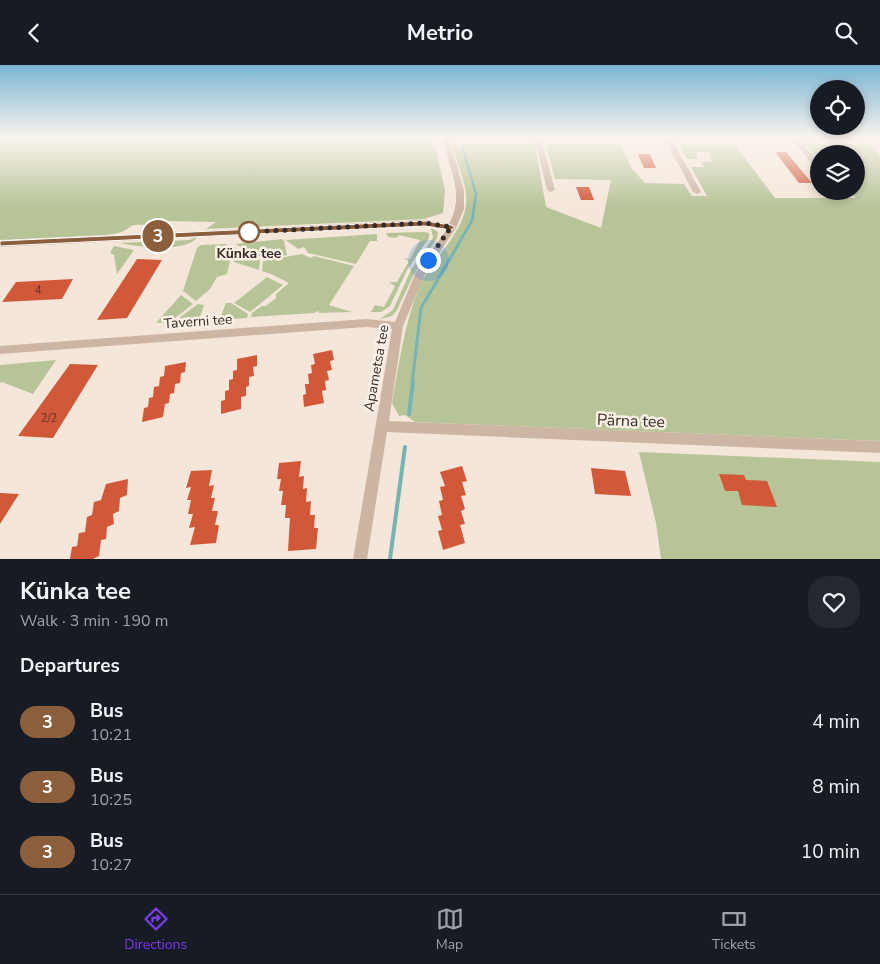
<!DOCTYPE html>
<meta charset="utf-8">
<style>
body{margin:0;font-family:"Nunito Sans",sans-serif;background:#242831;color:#f1f3f6;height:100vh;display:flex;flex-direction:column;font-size:19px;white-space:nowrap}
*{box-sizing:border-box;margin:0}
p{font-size:16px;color:#9ea1a6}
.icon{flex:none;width:28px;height:28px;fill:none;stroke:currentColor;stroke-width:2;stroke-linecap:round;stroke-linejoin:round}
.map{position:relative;height:494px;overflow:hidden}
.side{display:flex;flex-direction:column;background:#171b24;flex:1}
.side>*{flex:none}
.badge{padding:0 10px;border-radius:16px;font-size:18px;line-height:32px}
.controls{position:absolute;left:810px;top:15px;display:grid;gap:10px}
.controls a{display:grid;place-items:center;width:55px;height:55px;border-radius:50%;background:#171b24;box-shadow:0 2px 8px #0003;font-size:25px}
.you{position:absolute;width:25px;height:25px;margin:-12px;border:4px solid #fff;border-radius:50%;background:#1a73e8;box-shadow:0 0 0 8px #1a73e833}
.map>.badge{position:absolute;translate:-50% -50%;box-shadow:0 0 0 2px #fff}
h2{padding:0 20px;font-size:19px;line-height:45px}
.round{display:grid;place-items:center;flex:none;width:52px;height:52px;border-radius:20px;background:#242831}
.overview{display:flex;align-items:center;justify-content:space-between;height:85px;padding:0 20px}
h1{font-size:24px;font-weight:700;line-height:38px}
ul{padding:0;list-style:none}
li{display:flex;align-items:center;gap:15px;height:65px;padding:0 20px}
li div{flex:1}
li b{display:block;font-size:19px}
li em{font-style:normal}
li .badge{min-width:55px;font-weight:700;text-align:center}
header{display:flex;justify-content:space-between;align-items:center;height:65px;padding:0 20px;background:#171b24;font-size:22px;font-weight:700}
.dock{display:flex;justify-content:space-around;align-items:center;height:70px;border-top:1px solid #363941;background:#171b24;font-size:14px;color:#9ea1a6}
.dock a{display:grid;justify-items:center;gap:2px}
.dock .selected{color:#7c3aed}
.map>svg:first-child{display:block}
.green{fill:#b7c498}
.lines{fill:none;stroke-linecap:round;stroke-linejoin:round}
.stream-far2{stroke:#75b3b4;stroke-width:2.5}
.stream-far1{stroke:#75b3b4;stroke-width:3}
.stream{stroke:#75b3b4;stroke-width:4}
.building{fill:#d15939}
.minor{fill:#cdb5a4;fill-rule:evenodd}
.line{fill:#8b5e3c;stroke:#fff}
.walk{stroke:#372b26;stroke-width:5;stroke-dasharray:0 9}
.stop-dot{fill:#fff;stroke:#8b5e3c;stroke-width:2.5}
.labels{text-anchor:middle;stroke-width:5;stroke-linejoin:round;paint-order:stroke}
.number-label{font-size:11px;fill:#5e362b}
.stop-label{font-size:14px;font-weight:bold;fill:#372b26;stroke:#fbf0e6}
.street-label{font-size:14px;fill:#372b26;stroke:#fbf0e6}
.near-street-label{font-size:16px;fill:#372b26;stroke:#fbf0e6}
</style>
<header><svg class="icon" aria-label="back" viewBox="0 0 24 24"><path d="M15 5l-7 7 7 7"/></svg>Metrio<svg class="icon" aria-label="search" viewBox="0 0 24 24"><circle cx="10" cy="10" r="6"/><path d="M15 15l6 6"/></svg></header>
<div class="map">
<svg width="880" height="494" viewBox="0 0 880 494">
<rect width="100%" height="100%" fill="#f4e6d9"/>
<g class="green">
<path d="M 0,73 L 433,73 L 445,125 L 443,148 L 424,154 L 206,164 L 216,157 L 164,156 L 158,159 L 133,160 L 122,167 L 107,170 L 0,175 Z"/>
<path d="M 467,79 L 535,79 L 546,142 L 601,163 L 611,115 L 555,114 L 546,79 L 620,79 L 632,104 L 645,118 L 684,119 L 692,131 L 707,131 L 691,102 L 704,102 L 701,97 L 712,97 L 709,90 L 712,90 L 709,87 L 696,87 L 698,94 L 687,94 L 679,80 L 735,80 L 775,133 L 856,133 L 849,126 L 856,126 L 856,89 L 833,89 L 830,85 L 815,86 L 819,90 L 817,92 L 804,79 L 869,79 L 880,90 L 880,376 L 415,357 L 405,350 L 399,351 L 392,338 C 399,299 404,260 419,223 C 431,194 462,171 466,140 C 468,121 457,98 452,80 Z"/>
<path d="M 431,163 L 438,167 L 437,173 L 414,209 L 397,245 L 392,251 L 380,254 L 393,245 L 411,205 L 433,173 Z"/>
<path d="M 424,167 L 429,168 L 429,173 L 407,205 L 390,241 L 381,247 L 371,247 L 375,240 L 384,242 L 395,221 L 389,217 L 397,217 L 409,196 L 403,193 L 410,194 L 420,175 L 399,170 L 396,173 L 388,172 L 386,168 Z"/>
<path d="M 377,169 L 377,176 L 370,176 L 356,199 L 308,188 L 304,182 L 298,184 L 286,175 Z"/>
<path d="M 197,172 C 188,188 135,182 120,178 L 141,177 L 146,174 L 147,177 L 189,175 Z"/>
<path d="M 282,174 L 284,176 L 287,190 L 265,194 L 235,179 Z"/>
<path d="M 226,179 L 229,181 L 230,196 L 227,209 L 217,212 L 210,224 L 196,236 L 183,226 L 197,183 L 201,180 Z"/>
<path d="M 114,181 L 134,185 L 117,209 L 114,190 L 110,188 Z"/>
<path d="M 234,182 L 260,195 L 259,205 L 234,197 L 232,183 Z"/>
<path d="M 302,189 L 311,193 L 314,191 L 354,201 L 329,240 L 352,247 L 319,248 L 318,246 L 314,248 L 251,252 L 252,248 L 262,241 L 266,241 L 276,233 L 276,229 L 289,218 L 271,209 L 262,206 L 263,196 Z"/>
<path d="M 267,212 L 283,220 L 250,247 L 234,238 Z"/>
<path d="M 181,230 L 193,239 L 170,257 L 156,258 Z"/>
<path d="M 226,238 L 231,238 L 248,249 L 247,253 L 172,258 L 198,239 L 204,240 L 200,252 L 221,251 Z"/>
<path d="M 56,295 L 33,329 L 2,317 L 0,318 L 0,300 Z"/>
<path d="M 639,387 L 880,397 L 880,494 L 661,494 L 656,458 Z"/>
</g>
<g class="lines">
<path class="stream-far2" d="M 457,181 L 472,156 L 476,129 L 462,80"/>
<path class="stream-far1" d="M 412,319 L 421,243 L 458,180"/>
<g class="stream">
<path d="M 409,349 L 413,317"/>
<path d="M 390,494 L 405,382"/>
</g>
</g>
<g class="building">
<path d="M 775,87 L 786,87 L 812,118 L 799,118 Z"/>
<path d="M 638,89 L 650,89 L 656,103 L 644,103 Z"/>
<path d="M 576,122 L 589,122 L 594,135 L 581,135 Z"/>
<path d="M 137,194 L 162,195 L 127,253 L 97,255 Z"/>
<path d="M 73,214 L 62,234 L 2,237 L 16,217 Z"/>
<path d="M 332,285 L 334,295 L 330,296 L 332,305 L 327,306 L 329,315 L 325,316 L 326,325 L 322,326 L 324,338 L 304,342 L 303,330 L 306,329 L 305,319 L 309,319 L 308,309 L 312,308 L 311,300 L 315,299 L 313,289 Z"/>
<path d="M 257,290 L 257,301 L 253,302 L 254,311 L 249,312 L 249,321 L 246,322 L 246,331 L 241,332 L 241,344 L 221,349 L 221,336 L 225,335 L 225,326 L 229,325 L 229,315 L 233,314 L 233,306 L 237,305 L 237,294 Z"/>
<path d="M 186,297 L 185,307 L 181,308 L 180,318 L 175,319 L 174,328 L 170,329 L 169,338 L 165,339 L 163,352 L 142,357 L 144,343 L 148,342 L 149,333 L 153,332 L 154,322 L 159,321 L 160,312 L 164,311 L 165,301 Z"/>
<path d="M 70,299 L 98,300 L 53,373 L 18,371 Z"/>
<path d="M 301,396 L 299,412 L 304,411 L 303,424 L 307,423 L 306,437 L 311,436 L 310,450 L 315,450 L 314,463 L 318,463 L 316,484 L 288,486 L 290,453 L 285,453 L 286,440 L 281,440 L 283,426 L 279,426 L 281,414 L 277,414 L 279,398 Z"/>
<path d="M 462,401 L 467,416 L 462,417 L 466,430 L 461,431 L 465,444 L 461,446 L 465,459 L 460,460 L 465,478 L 443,485 L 438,466 L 442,465 L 438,451 L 442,450 L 439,436 L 443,435 L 440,422 L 445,421 L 440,407 Z"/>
<path d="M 591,403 L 625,406 L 631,431 L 595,429 Z"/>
<path d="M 212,405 L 209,421 L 214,420 L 211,433 L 215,433 L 212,446 L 218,446 L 215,460 L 219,460 L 216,478 L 190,480 L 195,462 L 189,463 L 193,449 L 188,449 L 191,435 L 187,435 L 191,422 L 186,423 L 191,406 Z"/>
<path d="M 719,409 L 744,410 L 746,415 L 767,416 L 777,442 L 742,440 L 738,426 L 725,426 Z"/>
<path d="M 128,414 L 127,430 L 120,433 L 119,446 L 113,449 L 114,459 L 107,462 L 106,474 L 101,475 L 99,491 L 93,494 L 70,494 L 72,482 L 77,481 L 79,468 L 85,467 L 87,452 L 92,450 L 94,437 L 101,435 L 106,419 Z"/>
<path d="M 0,428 L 19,429 L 0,459 Z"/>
</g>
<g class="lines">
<g class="minor">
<path d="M 443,73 L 880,73 L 880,76 L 801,76 L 819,98 L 819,105 L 816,105 L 794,76 L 673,76 L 701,127 L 697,129 L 693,127 L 666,76 L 542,76 L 555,125 L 551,127 L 547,125 L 535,76 L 450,76 L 464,126 L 464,144 L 456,163 L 426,207 L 403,261 L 389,356 L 880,376 L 880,388 L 387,367 L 367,494 L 353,494 L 392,264 L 366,262 L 0,289 L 0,281 L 366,254 L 395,257 L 416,207 L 447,164 L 425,161 L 0,182 L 0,176 L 425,155 L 449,159 C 466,128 448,103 443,73 Z"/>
<path d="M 834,126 L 842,126 L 845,130 L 844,132 L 838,132 Z"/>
</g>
</g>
<linearGradient id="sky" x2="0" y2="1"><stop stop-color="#7ab4d3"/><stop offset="0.51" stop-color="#faf4ee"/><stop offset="1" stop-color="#faf4ee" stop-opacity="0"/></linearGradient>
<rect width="880" height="142" fill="url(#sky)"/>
<path class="line" d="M 425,156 L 451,160 L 455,162 L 451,165 L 425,161 L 0,181 L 0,176 Z"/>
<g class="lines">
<path class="walk" d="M 249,167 L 425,158 L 451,162 L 428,195"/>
</g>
<circle class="stop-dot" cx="249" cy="167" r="10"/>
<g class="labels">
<g class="number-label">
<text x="38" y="229">4</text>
<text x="49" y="357">2/2</text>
</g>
<g class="stop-label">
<text x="249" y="193">Künka tee</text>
</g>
<g class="street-label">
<text transform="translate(198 256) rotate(-4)" y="5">Taverni tee</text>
<text transform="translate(376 303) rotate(-80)" y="5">Apametsa tee</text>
</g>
<g class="near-street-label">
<text transform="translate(631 355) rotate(2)" y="6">Pärna tee</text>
</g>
</g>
</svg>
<div class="controls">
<a><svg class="icon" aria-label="locate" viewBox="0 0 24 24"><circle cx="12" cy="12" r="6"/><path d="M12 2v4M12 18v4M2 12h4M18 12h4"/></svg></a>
<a><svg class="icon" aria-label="layers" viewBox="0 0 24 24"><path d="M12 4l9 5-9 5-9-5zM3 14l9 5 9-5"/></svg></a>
</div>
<div class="you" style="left:428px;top:195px"></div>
<b class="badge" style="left:158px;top:171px;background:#8b5e3c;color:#fff">3</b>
</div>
<section class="side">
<div class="overview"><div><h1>Künka tee</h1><p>Walk · 3 min · 190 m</p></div><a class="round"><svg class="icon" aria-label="heart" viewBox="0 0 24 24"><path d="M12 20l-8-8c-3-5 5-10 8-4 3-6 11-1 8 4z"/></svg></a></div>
<h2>Departures</h2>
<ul>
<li><span class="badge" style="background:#8b5e3c;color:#fff">3</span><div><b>Bus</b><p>10:21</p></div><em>4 min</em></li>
<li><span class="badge" style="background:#8b5e3c;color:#fff">3</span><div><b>Bus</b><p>10:25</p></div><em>8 min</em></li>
<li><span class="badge" style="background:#8b5e3c;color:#fff">3</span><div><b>Bus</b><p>10:27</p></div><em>10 min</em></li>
</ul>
</section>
<nav class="dock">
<a class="selected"><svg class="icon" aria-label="directions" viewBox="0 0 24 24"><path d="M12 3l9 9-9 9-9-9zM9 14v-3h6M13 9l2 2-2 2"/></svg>Directions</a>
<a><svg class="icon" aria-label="map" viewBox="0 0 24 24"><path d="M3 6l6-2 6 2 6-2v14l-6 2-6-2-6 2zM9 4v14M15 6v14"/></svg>Map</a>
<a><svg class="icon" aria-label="tickets" viewBox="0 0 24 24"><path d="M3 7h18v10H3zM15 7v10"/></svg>Tickets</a>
</nav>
